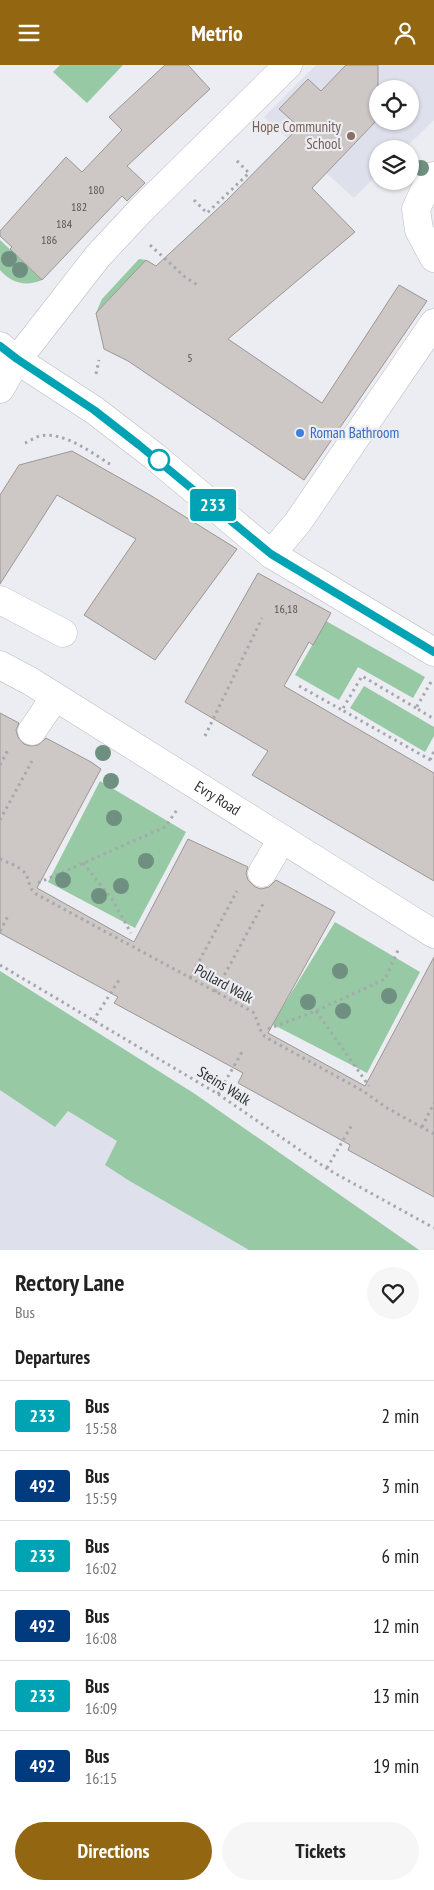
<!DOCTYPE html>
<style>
body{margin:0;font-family:"PT Sans Narrow",sans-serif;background:#f6f6f6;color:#222;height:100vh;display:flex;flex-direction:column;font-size:19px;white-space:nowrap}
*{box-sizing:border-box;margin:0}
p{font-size:16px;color:#767676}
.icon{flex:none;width:28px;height:28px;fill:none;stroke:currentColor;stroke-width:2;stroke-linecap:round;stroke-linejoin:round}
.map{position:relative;height:1185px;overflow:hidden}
.sheet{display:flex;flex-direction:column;background:#fff;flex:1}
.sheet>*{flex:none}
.badge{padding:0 10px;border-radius:4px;font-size:18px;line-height:32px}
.tools{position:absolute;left:369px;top:15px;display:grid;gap:10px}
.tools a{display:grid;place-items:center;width:50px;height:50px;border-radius:50%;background:#fff;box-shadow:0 1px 4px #0004;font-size:25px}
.map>.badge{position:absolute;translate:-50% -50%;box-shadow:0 0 0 2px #fff}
h2{padding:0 15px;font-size:19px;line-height:45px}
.round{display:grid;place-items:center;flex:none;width:52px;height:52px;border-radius:26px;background:#f6f6f6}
.summary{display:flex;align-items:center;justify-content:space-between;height:85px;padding:0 15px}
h1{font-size:24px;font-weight:700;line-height:38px}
.action{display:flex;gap:10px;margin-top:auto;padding:10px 15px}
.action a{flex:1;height:58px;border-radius:30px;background:#936612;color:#fff;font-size:20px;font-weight:700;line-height:58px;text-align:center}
.action a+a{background:#f6f6f6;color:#222}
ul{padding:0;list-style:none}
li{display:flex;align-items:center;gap:15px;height:70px;padding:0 15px;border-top:1px solid #e0e0e0}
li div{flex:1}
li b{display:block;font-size:19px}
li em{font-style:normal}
li .badge{min-width:55px;font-weight:700;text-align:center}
header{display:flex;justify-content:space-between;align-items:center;height:65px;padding:0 15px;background:#936612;color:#fff;font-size:22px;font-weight:700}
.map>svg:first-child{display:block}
.built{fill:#dee1ec;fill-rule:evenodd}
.green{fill:#96c9a4}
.building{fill:#cdc7c6;stroke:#9c9795}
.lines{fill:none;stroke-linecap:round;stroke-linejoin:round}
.minor-casing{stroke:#bbbcc0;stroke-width:29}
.major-casing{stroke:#bbbcc0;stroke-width:29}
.path{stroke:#a7a8ac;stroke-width:3;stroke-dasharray:2.5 4;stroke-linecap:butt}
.minor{stroke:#fff;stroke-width:28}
.major{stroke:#fff;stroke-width:28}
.tree{fill:#6f9080}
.line-casing{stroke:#fff;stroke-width:11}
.line{stroke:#00a3b4;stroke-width:8}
.education-dot{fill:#8d6e63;stroke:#ecedf2;stroke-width:2}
.shop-dot{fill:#3f7fe0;stroke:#ecedf2;stroke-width:2}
.stop-dot{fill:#fff;stroke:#00a3b4;stroke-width:2.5}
.labels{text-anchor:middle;stroke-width:4.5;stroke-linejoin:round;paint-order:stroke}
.number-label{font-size:12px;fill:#565556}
.education-label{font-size:15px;fill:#785e54;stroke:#ecedf2;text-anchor:end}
.shop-label{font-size:15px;fill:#366cbe;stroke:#ecedf2;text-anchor:start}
.street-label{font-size:15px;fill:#2e2f31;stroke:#ecedf2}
</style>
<header><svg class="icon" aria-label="menu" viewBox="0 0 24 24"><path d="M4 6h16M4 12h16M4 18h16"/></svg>Metrio<svg class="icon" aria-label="person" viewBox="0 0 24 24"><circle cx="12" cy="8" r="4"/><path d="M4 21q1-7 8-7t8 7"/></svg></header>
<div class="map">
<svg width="434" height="1185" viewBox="0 0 434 1185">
<rect width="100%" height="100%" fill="#ecedf2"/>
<g class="built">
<path d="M 316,0 L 434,0 L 434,55 L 404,84 L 378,84 L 377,110 L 354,133 L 264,52 ZM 378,24 L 410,24 L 410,56 L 378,56 Z"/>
<path d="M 0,906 L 195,1029 L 419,1185 L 0,1185 Z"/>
</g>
<g class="green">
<path d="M 60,0 L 123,0 L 87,38 L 53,7 Z"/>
<path d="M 0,175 L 42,215 C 26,222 11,218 0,205 Z"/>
<path d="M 139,194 L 146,195 L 96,248 L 102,234 Z"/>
<path d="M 326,556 L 425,612 L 413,633 L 358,602 L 339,635 L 295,610 Z"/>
<path d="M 364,621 L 434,662 L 434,671 L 425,687 L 350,643 Z"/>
<path d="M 100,716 L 186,767 L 135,863 L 48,817 Z"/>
<path d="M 335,857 L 420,907 L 367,1008 L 272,959 Z"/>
<path d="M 0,906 L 195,1029 L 419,1185 L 249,1185 L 128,1115 L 105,1100 L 117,1076 L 68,1046 L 55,1062 L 0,1025 Z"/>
</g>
<g class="building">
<path d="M 165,0 L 188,0 L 210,24 L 127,101 L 145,118 L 127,136 L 122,131 L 42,215 L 10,184 L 12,182 L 0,171 L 0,166 L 66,92 L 82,107 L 122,65 L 109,52 Z"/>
<path d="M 346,0 L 378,0 L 378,54 L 312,123 L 355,167 L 228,274 L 322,338 L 399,220 L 427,236 L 304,415 L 128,296 L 104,284 L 96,248 L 146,195 L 156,201 L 226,136 L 299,62 L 279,44 L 308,14 L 321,26 Z"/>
<path d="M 72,386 L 150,430 L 237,484 L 155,595 L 84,550 L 136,474 L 57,430 L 0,519 L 0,430 L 19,400 Z"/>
<path d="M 258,508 L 331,548 L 313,580 L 309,577 L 284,621 L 434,708 L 434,816 L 252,710 L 268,686 L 185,637 Z"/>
<path d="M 0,648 L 19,658 L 16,665 L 18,672 L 24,679 L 30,681 L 38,680 L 46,673 L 91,697 L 101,704 L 37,823 L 134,877 L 188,774 L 248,802 L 246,808 L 248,815 L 255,822 L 261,824 L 269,822 L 276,815 L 335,847 L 268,968 L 365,1021 L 434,892 L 434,1132 L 348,1085 L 350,1080 L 238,1018 L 243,1008 L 114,938 L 118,932 L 0,868 Z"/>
</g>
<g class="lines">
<g class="minor-casing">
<g id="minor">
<path d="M 434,111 L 429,116 L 416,144 L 419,165 L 434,193"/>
<path d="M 17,295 L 98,191 L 140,146 L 288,0"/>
<path d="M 271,489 L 298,457 L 434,258"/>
<path d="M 0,535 L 63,568"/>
<path id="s1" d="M 0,600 L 30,616 L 434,869"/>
<path d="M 32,666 L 55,632"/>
<path d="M 262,808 L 282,774"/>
</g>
</g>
<g class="major-casing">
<g id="major">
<path d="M 0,281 L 17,295 L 94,345 L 154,391 L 271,489 L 434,587"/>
<path d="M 0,324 L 17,295"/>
</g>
</g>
<g class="path">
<path d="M 194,135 L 207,148 L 249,108 L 235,94"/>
<path d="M 150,180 L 185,212 L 199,221"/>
<path d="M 96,309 L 99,295"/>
<path d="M 25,378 C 30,376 35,372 40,371 C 65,366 93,389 113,401"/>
<path d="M 431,617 L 416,643 L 434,654"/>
<path d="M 299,621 L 342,645"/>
<path d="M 416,643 L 362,611 L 342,645 L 434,697"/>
<path d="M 205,671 L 262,553"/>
<path d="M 430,695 L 434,686"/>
<path d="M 0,700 L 8,685"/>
<path d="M 0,755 L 32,696"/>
<path d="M 0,794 C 7,797 20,802 25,808 C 30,815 28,823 36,829 L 253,947 C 259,956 258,967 267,973 L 363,1026 L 387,1043 L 434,1069"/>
<path d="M 83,798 L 112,834 L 131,868"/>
<path d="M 38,818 L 165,762 L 177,745"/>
<path d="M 0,866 L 9,849"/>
<path d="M 0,900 L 218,1029 L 329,1105 L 434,1163"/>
<path d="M 190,913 L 237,826"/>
<path d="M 215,927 L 263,839"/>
<path d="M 316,946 L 369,1021"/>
<path d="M 93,956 L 119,915"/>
<path d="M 268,964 L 316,946 L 385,914 L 399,883"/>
<path d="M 218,1029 L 242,987"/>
<path d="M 422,1062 L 434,1038"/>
<path d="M 327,1103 L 353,1058"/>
</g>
<use href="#minor" class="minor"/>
<use href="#major" class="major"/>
</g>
<g class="tree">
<circle cx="421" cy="103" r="8"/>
<circle cx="9" cy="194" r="8"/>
<circle cx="20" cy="205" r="8"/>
<circle cx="103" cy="688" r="8"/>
<circle cx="111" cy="716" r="8"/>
<circle cx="114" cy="753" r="8"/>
<circle cx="146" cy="796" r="8"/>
<circle cx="63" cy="815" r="8"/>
<circle cx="121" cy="821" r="8"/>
<circle cx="99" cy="831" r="8"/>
<circle cx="340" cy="906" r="8"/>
<circle cx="389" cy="931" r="8"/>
<circle cx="308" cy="937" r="8"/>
<circle cx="343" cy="946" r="8"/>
</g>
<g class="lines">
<g class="line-casing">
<path id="line" d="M 0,281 L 17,294 L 94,345 L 139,380 L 271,489 L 434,587"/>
</g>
<use href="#line" class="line"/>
</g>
<circle class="education-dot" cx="351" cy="71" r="5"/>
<circle class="shop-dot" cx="300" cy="368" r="5"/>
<circle class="stop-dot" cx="159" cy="395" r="10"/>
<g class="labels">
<g class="number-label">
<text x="96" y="129">180</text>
<text x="79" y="146">182</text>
<text x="64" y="163">184</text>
<text x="49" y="179">186</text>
<text x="190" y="297">5</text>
<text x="286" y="548">16,18</text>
</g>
<g class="education-label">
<text x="341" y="67">Hope Community<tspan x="341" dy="17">School</tspan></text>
</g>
<g class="shop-label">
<text x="310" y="373">Roman Bathroom</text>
</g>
<g class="street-label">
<text dy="5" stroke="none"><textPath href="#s1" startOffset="255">Evry Road</textPath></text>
<text transform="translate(224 919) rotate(29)" y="5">Pollard Walk</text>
<text transform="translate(224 1021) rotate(32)" y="5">Steins Walk</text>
</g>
</g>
</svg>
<div class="tools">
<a><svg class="icon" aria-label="locate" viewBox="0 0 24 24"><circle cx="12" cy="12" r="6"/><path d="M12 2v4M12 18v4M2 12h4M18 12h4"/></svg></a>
<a><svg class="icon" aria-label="layers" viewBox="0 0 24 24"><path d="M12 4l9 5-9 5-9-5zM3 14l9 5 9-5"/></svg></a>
</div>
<b class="badge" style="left:213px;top:440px;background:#00a3b4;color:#fff">233</b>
</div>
<section class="sheet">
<div class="summary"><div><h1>Rectory Lane</h1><p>Bus</p></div><a class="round"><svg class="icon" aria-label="heart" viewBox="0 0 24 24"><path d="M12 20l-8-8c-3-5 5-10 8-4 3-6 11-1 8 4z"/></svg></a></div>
<h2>Departures</h2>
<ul>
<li><span class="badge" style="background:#00a3b4;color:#fff">233</span><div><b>Bus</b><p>15:58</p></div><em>2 min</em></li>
<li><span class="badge" style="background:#003b80;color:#fff">492</span><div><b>Bus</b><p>15:59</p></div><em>3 min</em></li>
<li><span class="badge" style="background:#00a3b4;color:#fff">233</span><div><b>Bus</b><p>16:02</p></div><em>6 min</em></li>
<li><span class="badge" style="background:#003b80;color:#fff">492</span><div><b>Bus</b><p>16:08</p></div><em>12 min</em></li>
<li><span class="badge" style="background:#00a3b4;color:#fff">233</span><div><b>Bus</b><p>16:09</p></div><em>13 min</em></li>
<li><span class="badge" style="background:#003b80;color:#fff">492</span><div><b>Bus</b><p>16:15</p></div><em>19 min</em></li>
</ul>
<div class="action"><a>Directions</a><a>Tickets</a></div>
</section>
